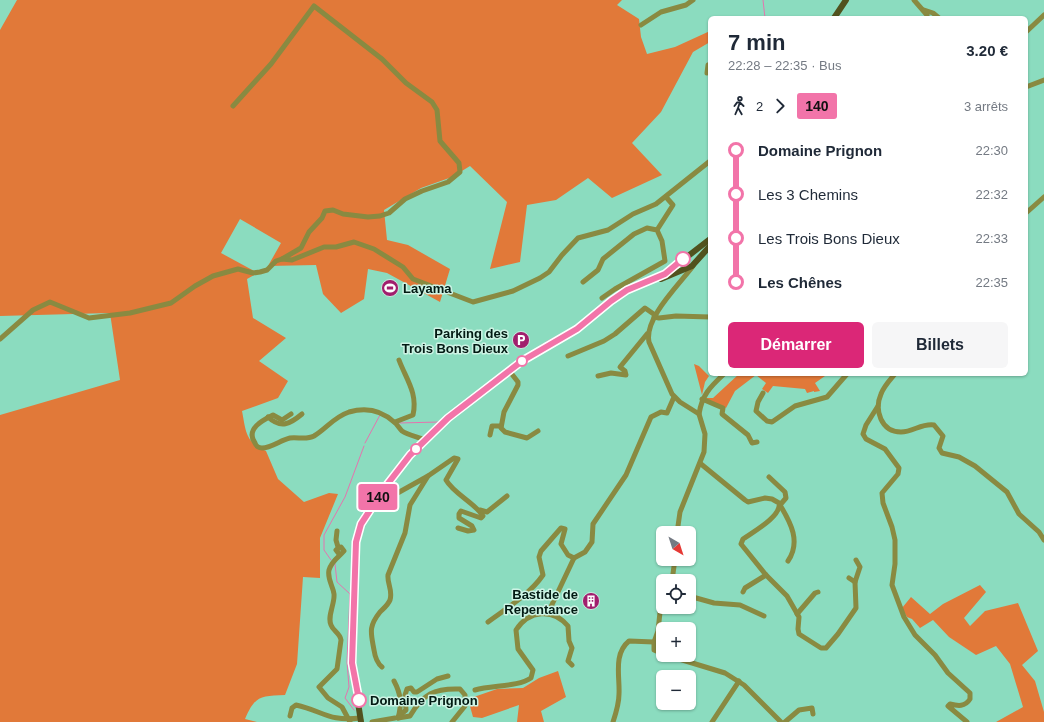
<!DOCTYPE html>
<html lang="fr">
<meta charset="utf-8">
<style>
body{margin:0;font-family:Helvetica,sans-serif;background:#f6f6f7;color:#1f2937;height:100vh;display:flex;flex-direction:column;font-size:15px;white-space:nowrap}
*{box-sizing:border-box;margin:0}
p{font-size:13px;color:#747a83}
.icon{flex:none;width:22px;height:22px;fill:none;stroke:currentColor;stroke-width:2;stroke-linecap:round;stroke-linejoin:round}
.map{position:relative;flex:1;overflow:hidden}
.side{position:absolute;left:708px;top:16px;width:320px;height:360px;display:flex;flex-direction:column;background:#fff;border-radius:6px;box-shadow:0 1px 3px #0004}
.side>*{flex:none}
.badge{padding:0 8px;border-radius:3px;font-size:14px;line-height:26px}
.needle{width:26px;rotate:141deg}
.tools{position:absolute;left:656px;top:526px;display:grid;gap:8px}
.tools a{display:grid;place-items:center;width:40px;height:40px;border-radius:6px;background:#fff;box-shadow:0 1px 3px #0004;font-size:20px}
.map>.badge{position:absolute;translate:-50% -50%;box-shadow:0 0 0 2px #fff}
.legs{display:flex;align-items:center;gap:6px;height:44px;padding:0 20px;font-size:13px}
.legs p{margin-inline-start:auto}
.overview{display:flex;align-items:center;justify-content:space-between;height:68px;padding:0 20px}
h1{font-size:22px;font-weight:800;line-height:30px}
.primary-button{display:flex;gap:8px;margin-top:auto;padding:8px 20px}
.primary-button a{flex:1;height:46px;border-radius:6px;background:#db2777;color:#fff;font-size:16px;font-weight:800;line-height:46px;text-align:center}
.primary-button a+a{background:#f6f6f7;color:#1f2937}
ul{padding:0 20px;list-style:none}
li{display:flex;align-items:center;gap:14px;height:44px;font-size:15px}
li i{display:grid;place-items:center;width:6px;height:100%;margin:0 5px;background:currentColor}
li i::after{content:'';width:10px;height:10px;margin:-5px;border:3px solid;border-radius:50%;background:#fff}
li p{margin-inline-start:auto}
li:first-child i{background:linear-gradient(#0000 50%,currentColor 0)}
li:last-child i{background:linear-gradient(currentColor 50%,#0000 0)}
.map>svg:first-child{display:block}
.green{fill:#e17939}
.lines{fill:none;stroke-linecap:round;stroke-linejoin:round}
.stream{stroke:#e474ae;stroke-width:1}
.minor{stroke:#898a41;stroke-width:5}
.major{stroke:#51521e;stroke-width:6}
.line-1-casing{stroke:#fff;stroke-width:9}
.line-1{stroke:#f274a9;stroke-width:6}
.stop-1-dot{fill:#fff;stroke:#f274a9;stroke-width:2}
.labels{text-anchor:middle;stroke-width:3;stroke-linejoin:round;paint-order:stroke}
.poi-label{font-size:13px;font-weight:bold;fill:#021a13;stroke:#cdf3e4;text-anchor:end}
.stop-label{font-size:13px;font-weight:bold;fill:#021a13;stroke:#cdf3e4;text-anchor:start}
</style>
<div class="map">
<svg width="1044" height="722" viewBox="0 0 1044 722">
<rect width="100%" height="100%" fill="#8bdcbf"/>
<g class="green">
<path d="M 17,0 L 622,0 L 617,5 L 639,19 L 641,37 L 647,54 L 675,47 L 710,31 L 710,42 L 693,52 L 661,112 L 632,143 L 662,175 L 612,198 L 588,178 L 556,200 L 527,205 L 520,262 L 490,269 L 507,202 L 470,166 L 452,177 L 421,188 L 384,210 L 387,240 L 408,245 L 450,269 L 440,302 L 387,273 L 368,269 L 364,299 L 341,313 L 323,294 L 316,265 L 268,266 L 281,243 L 240,219 L 221,253 L 258,273 L 247,279 L 253,318 L 286,338 L 259,361 L 288,381 L 278,398 L 242,411 C 246,431 245,442 266,451 L 278,479 L 304,502 L 329,493 L 338,494 L 320,538 L 320,578 L 303,577 L 297,664 L 285,695 C 260,696 255,696 245,719 L 257,722 L 0,722 L 0,415 L 120,380 L 110,313 L 0,316 L 0,30 Z"/>
<path d="M 694,364 L 699,366 L 709,376 L 705,382 L 702,395 Z"/>
<path d="M 739,374 L 801,374 L 801,375 L 825,376 L 815,383 L 820,391 L 814,392 L 814,391 L 807,393 L 805,389 L 773,386 L 768,393 L 762,389 L 766,383 L 756,375 L 735,391 L 726,408 L 705,398 L 713,398 Z"/>
<path d="M 980,585 L 986,592 L 964,618 L 970,626 L 985,611 L 1018,603 L 1038,651 L 1022,665 L 1035,681 L 1044,712 L 1044,722 L 996,722 L 1023,707 L 1010,664 L 996,646 L 976,655 L 949,637 L 933,620 L 920,628 L 912,619 L 907,617 L 902,608 L 911,597 L 930,614 L 943,604 Z"/>
<path d="M 558,671 L 566,697 L 541,711 L 544,722 L 517,722 L 519,705 L 482,718 L 473,717 L 468,699 L 497,689 L 523,688 L 539,678 Z"/>
</g>
<g class="lines">
<g class="stream">
<path d="M 763,0 L 765,18"/>
<path d="M 546,342 L 565,332"/>
<path d="M 534,350 L 543,344"/>
<path d="M 449,413 L 488,383"/>
<path d="M 399,423 L 440,422"/>
<path d="M 365,443 L 380,415"/>
<path d="M 331,560 L 324,550 L 324,535 L 345,497 L 364,446"/>
<path d="M 335,564 L 337,582 L 350,594 L 347,662 L 349,687 L 345,698 L 354,710"/>
</g>
<g class="minor">
<path d="M 914,0 L 927,15"/>
<path d="M 924,10 L 933,13 L 939,18"/>
<path d="M 641,25 L 661,12 L 686,5 L 693,0"/>
<path d="M 1026,32 L 1044,15"/>
<path d="M 707,73 L 708,65 L 710,64"/>
<path d="M 1026,87 L 1044,80"/>
<path d="M 233,106 L 271,64 L 314,6 L 382,59 L 406,83 L 432,102 L 437,110 L 440,141 L 459,163 L 460,172 L 448,182 L 422,191 L 405,199 L 389,213 L 380,216 L 368,217 L 343,214 L 333,210 L 325,211 L 322,218 L 309,232 L 301,248 L 282,259"/>
<path d="M 1026,213 L 1044,197"/>
<path d="M 657,230 L 673,205 L 666,197"/>
<path d="M 583,282 L 598,270 L 603,259 L 634,234 L 647,228 L 657,230 L 662,241 L 665,261 L 615,289 L 602,298"/>
<path d="M 654,317 L 659,318 L 676,316 L 710,317"/>
<path d="M 0,339 L 33,310 L 50,302 L 89,318 L 130,313 L 171,303 L 195,286 L 213,276 L 238,269 L 253,273 L 260,272 L 267,270 L 276,261 L 282,259 L 292,260 L 324,247 L 336,247 L 354,242 L 374,249 L 403,267 L 413,279 L 473,302 L 513,291 L 540,278 L 549,272 L 562,255 L 578,238 L 608,230 L 633,214 L 656,204 L 710,161"/>
<path d="M 568,356 L 604,341 L 615,334 L 645,308 L 655,315"/>
<path d="M 511,373 L 518,382 L 518,385 L 504,412 L 501,428 L 505,432 L 527,438 L 538,431"/>
<path d="M 895,374 C 890,380 884,386 881,394 C 874,410 881,432 901,432 C 913,432 922,423 934,425 L 943,436 L 939,448 L 942,453 L 959,457 L 975,466 L 1007,492 L 1019,514 L 1039,532 L 1044,540"/>
<path d="M 598,376 L 611,373 L 626,375 L 625,371 L 620,367 L 647,334"/>
<path d="M 763,393 L 758,402 L 756,411 L 767,421 L 772,422 L 795,406 L 827,397 L 847,374"/>
<path d="M 702,399 L 723,408 L 722,414 L 748,435 L 752,443 L 757,442"/>
<path d="M 878,406 L 866,425 L 863,434 L 866,439 L 885,449 L 899,468 L 898,474 L 882,493 L 883,503 L 892,527 L 895,540 L 895,564 L 892,585 L 904,617 L 915,635 L 935,655 L 948,673 L 970,693 L 970,699 C 965,707 958,706 950,704 L 948,706 L 967,722"/>
<path d="M 291,414 L 282,420 L 273,415 C 263,420 245,429 255,443 C 256,446 259,448 262,448 C 271,448 281,440 290,438 C 298,437 307,440 314,436 C 327,428 334,417 349,412 C 366,407 381,410 394,422 C 397,424 399,428 402,431 C 408,435 418,437 425,440"/>
<path d="M 699,414 C 702,395 710,387 724,374"/>
<path d="M 268,417 C 281,429 290,424 302,414"/>
<path d="M 395,422 L 413,415 C 418,393 406,379 399,360"/>
<path d="M 490,435 L 492,426 L 501,426"/>
<path d="M 701,464 L 745,500 L 748,502 L 765,498 L 772,499 L 779,503 C 782,516 753,532 743,539 L 741,544 L 766,575 L 787,596 L 799,617 L 798,629 L 799,634 L 821,648 L 826,648 L 838,634 L 856,608 L 855,582 L 860,567 L 856,560"/>
<path d="M 428,476 L 454,458 L 458,459 L 446,480 C 454,494 474,502 483,516 L 481,518 L 461,511 L 459,514 L 459,518 L 472,526 L 474,530 L 468,531 L 458,528"/>
<path d="M 769,477 L 785,492 L 786,498 L 780,505 C 791,523 801,542 788,561"/>
<path d="M 480,510 L 487,512 L 507,496"/>
<path d="M 337,531 L 336,540 L 338,547"/>
<path d="M 677,533 L 680,512 L 704,452 L 705,434 L 699,414 L 680,402 L 672,394 L 649,342 C 644,318 679,285 693,266"/>
<path d="M 339,554 L 336,550 L 341,547 L 344,551 C 339,557 332,560 329,570 C 327,579 333,586 334,594 C 335,604 327,616 331,625 C 333,631 340,633 341,640 L 337,669 L 319,687 L 328,698 L 342,707 L 350,722"/>
<path d="M 849,578 L 855,582"/>
<path d="M 672,581 L 675,559"/>
<path d="M 743,592 L 745,588 L 766,575"/>
<path d="M 689,596 L 714,603 L 740,605 L 764,616"/>
<path d="M 548,613 L 574,558"/>
<path d="M 797,614 L 815,593 L 818,592"/>
<path d="M 488,622 C 507,608 530,594 543,575 L 539,557 L 541,551 L 561,528 L 565,529 L 561,544 L 568,555 L 574,558 L 585,552 L 592,542 L 593,524 L 626,475 L 651,417 L 661,412 L 667,413 L 674,397"/>
<path d="M 654,642 L 654,650 L 663,654"/>
<path d="M 666,655 L 725,673 L 744,685 L 781,722"/>
<path d="M 382,667 C 377,663 375,657 374,650 C 371,633 368,627 380,612 C 384,608 388,605 390,600 C 393,590 387,584 388,575 L 405,533 L 410,505 L 428,476 L 394,495 L 380,509 L 377,508 L 386,486"/>
<path d="M 394,681 C 401,694 402,704 398,718"/>
<path d="M 475,690 C 492,685 518,687 531,678 L 533,670 L 518,649 L 516,630 C 529,610 553,608 568,626 L 569,641 L 572,648 L 568,661 L 572,665"/>
<path d="M 290,716 L 292,708 L 296,705 C 323,711 329,722 360,718 L 361,720"/>
<path d="M 399,716 L 406,710 L 405,695 L 407,689 L 411,688 L 414,692 L 417,692 L 437,679 L 448,676"/>
<path d="M 398,718 L 410,716 C 423,694 434,688 460,689 L 465,695 L 465,706 L 452,722"/>
<path d="M 372,722 L 395,718"/>
<path d="M 613,722 C 616,713 619,704 619,694 C 620,677 613,654 629,641 L 654,642 L 658,631 L 661,603 L 663,600"/>
<path d="M 712,722 L 739,681"/>
<path d="M 785,722 L 799,710 L 812,708 L 813,714"/>
</g>
<g class="major">
<path d="M 834,18 L 846,0"/>
<path d="M 661,279 L 692,266 L 710,246"/>
<path d="M 361,722 L 352,663 L 356,542 L 361,524 L 386,485 L 410,455 L 448,418 L 522,361 L 577,329 L 611,301 L 627,290 L 665,274 L 710,239"/>
</g>
</g>
<g class="lines">
<g class="line-1-casing">
<path id="line-1" d="M 359,700 L 352,663 L 356,542 L 361,524 L 386,486 L 410,455 L 448,418 L 522,361 L 577,329 L 611,301 L 627,290 L 665,274 L 683,259"/>
</g>
<use href="#line-1" class="line-1"/>
</g>
<defs>
<g id="stadium-disc" transform="scale(0.9)"><circle r="9.5" fill="#a11e6d" stroke="#cdf3e4"/><path d="M0-5a6.5 5 0 1 0 0 10a6.5 5 0 1 0 0-10ZM-3.5-1.8h7v3.6h-7Z" fill="#fff"/></g>
<g id="parking-disc" transform="scale(0.9)"><circle r="9.5" fill="#a11e6d" stroke="#cdf3e4"/><path d="M-3.5-5.5H1a3.5 3.5 0 0 1 0 7H-1V5.5H-3.5ZM-1-3.4V-.6H.8a1.4 1.4 0 0 0 0-2.8Z" fill="#fff"/></g>
<g id="building-disc" transform="scale(0.9)"><circle r="9.5" fill="#a11e6d" stroke="#cdf3e4"/><path d="M-4-6H4V6H1V3H-1V6H-4ZM-2.5-4.3h1.7v1.8h-1.7ZM.8-4.3h1.7v1.8H.8ZM-2.5-1h1.7V.8h-1.7ZM.8-1h1.7V.8H.8Z" fill="#fff"/></g>
</defs>
<g fill-rule="evenodd">
<use href="#stadium-disc" x="390" y="288"/>
<use href="#parking-disc" x="521" y="340"/>
<use href="#building-disc" x="591" y="601"/>
</g>
<g class="stop-1-dot">
<circle cx="683" cy="259" r="7"/>
<circle cx="522" cy="361" r="5"/>
<circle cx="416" cy="449" r="5"/>
<circle cx="359" cy="700" r="7"/>
</g>
<g class="labels">
<g class="poi-label">
<text x="403" y="293" text-anchor="start">Layama</text>
<text x="508" y="338">Parking des<tspan x="508" dy="15">Trois Bons Dieux</tspan></text>
<text x="578" y="599">Bastide de<tspan x="578" dy="15">Repentance</tspan></text>
</g>
<g class="stop-label">
<text x="370" y="705">Domaine Prignon</text>
</g>
</g>
</svg>
<div class="tools">
<a><svg class="needle" viewBox="-14 -14 28 28"><path d="M0-13l5 13h-10z" fill="#e53935"/><path d="M0 13l5-13h-10z" fill="#747a83"/></svg></a>
<a><svg class="icon" aria-label="locate" viewBox="0 0 24 24"><circle cx="12" cy="12" r="6"/><path d="M12 2v4M12 18v4M2 12h4M18 12h4"/></svg></a>
<a>+</a>
<a>−</a>
</div>
<b class="badge" style="left:378px;top:497px;background:#f274a9;color:#111">140</b>
<section class="side">
<div class="overview"><div><h1>7 min</h1><p>22:28 – 22:35 · Bus</p></div><b>3.20 €</b></div>
<div class="legs"><svg class="icon" aria-label="walk" viewBox="0 0 24 24"><circle cx="13" cy="4" r="2"/><path d="M13 8l-2 6 4 7M11 14l-3 7M7 12l3-4h3l4 4"/></svg>2<svg class="icon" aria-label="forward" viewBox="0 0 24 24"><path d="M9 5l7 7-7 7"/></svg><b class="badge" style="background:#f274a9;color:#111">140</b><p>3 arrêts</p></div>
<ul>
<li><i style="color:#f274a9"></i><b>Domaine Prignon</b><p>22:30</p></li>
<li><i style="color:#f274a9"></i><span>Les 3 Chemins</span><p>22:32</p></li>
<li><i style="color:#f274a9"></i><span>Les Trois Bons Dieux</span><p>22:33</p></li>
<li><i style="color:#f274a9"></i><b>Les Chênes</b><p>22:35</p></li>
</ul>
<div class="primary-button"><a>Démarrer</a><a>Billets</a></div>
</section>
</div>
